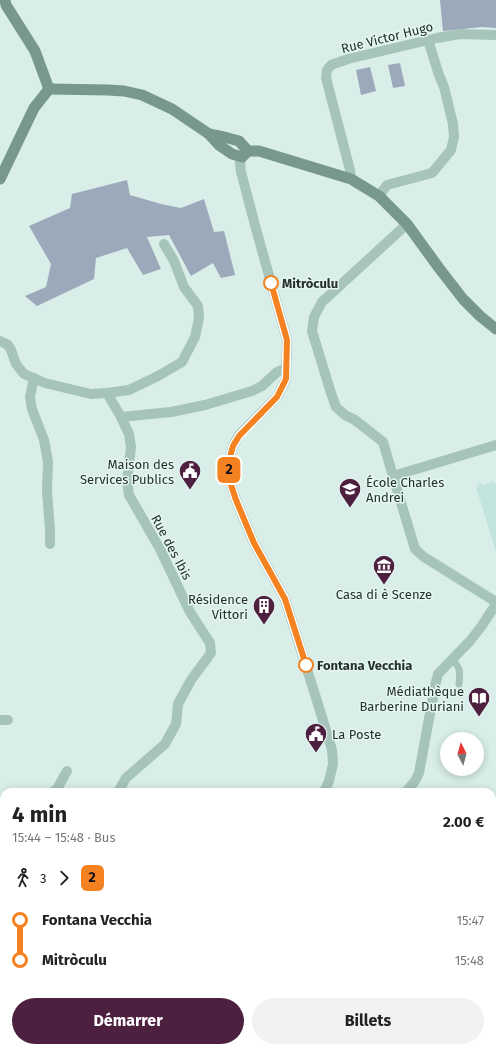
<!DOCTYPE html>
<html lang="fr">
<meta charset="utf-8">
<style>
body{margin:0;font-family:"Fira Sans",sans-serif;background:#f2f2f2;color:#222;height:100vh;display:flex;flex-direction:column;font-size:15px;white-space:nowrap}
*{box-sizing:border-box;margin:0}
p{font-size:13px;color:#767676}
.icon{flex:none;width:22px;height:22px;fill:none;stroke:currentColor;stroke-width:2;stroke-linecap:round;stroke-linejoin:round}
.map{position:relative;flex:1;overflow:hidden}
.sheet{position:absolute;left:0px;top:788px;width:496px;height:264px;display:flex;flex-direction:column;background:#fff;border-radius:12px 12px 0 0;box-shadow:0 2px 10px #0003}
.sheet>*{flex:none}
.badge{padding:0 8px;border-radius:6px;font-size:14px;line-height:26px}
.needle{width:26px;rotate:354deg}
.tools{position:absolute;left:440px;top:732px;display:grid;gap:8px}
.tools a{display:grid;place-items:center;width:44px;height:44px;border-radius:50%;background:#fff;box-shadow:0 2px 10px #0003;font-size:20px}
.map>.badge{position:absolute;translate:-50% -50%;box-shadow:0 0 0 2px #fff}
.legs{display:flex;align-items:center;gap:6px;height:44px;padding:0 12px;font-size:13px}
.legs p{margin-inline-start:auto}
.overview{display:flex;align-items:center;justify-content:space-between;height:68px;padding:0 12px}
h1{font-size:22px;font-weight:700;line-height:30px}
.action{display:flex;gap:8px;margin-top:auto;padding:8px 12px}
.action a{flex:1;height:46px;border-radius:24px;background:#4e2040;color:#fff;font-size:16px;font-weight:700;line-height:46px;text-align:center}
.action a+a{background:#f2f2f2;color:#222}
ul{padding:0 12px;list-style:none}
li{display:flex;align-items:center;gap:14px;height:40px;font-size:15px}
li i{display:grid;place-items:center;width:6px;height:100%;margin:0 5px;background:currentColor}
li i::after{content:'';width:10px;height:10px;margin:-5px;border:3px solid;border-radius:50%;background:#fff}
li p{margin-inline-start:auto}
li:first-child i{background:linear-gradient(#0000 50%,currentColor 0)}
li:last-child i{background:linear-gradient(currentColor 50%,#0000 0)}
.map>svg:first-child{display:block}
.green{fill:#9ba9bb}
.plaza{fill:#c1e5dd}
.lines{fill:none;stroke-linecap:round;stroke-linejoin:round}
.pedestrian{stroke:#a6c4bb;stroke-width:7}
.minor{stroke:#a6c4bb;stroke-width:10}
.secondary{stroke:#78988b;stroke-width:11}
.line-1-casing{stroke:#fff;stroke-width:9}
.line-1{stroke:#f58220;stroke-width:6}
.stop-1-dot{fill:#fff;stroke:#f58220;stroke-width:2}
.labels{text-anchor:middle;stroke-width:3;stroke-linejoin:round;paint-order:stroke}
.street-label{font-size:13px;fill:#26312c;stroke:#e4f6f2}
.stop-label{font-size:13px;font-weight:bold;fill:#26312c;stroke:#e4f6f2;text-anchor:start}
.poi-label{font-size:13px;fill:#26312c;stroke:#e4f6f2;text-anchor:end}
</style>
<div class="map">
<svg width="496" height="1052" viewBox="0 0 496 1052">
<rect width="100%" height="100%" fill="#d9eee9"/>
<g class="green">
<path d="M 440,0 L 496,0 L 496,28 L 482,27 L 443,31 Z"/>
<path d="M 400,63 L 405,86 L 393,88 L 388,65 Z"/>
<path d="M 370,67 L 376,91 L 361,95 L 356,70 Z"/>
<path d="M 127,180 L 130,195 L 161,204 L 181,208 L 204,199 L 214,232 L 224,231 L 235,275 L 221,278 L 213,263 L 191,276 L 169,235 L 147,237 L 161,269 L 143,275 L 127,248 L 96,258 L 94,279 L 37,306 L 25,296 L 46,287 L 51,264 L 29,226 L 70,208 L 72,194 Z"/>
<path d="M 496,948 L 496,1052 L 257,1052 L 258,1048 L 492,1048 L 492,949 Z"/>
</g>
<path class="plaza" d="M 494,481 L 495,484 L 496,484 L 496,552 L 476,487 L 479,486 L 478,484 L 481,483 L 482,485 Z"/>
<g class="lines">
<path class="pedestrian" d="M 452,659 C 461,669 460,671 459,684"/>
<g class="minor">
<path d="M 242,157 L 240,163 L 241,172 L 256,229 L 287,340 L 286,379 L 277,397 L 239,435 L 233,446 L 230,457 L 229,468 L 230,482 L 236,500 L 254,543 L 285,599 L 317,701 L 332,750 L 333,764 L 329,781 L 324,792"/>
<path d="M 351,179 L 350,170 L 326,78 L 327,70 L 331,65 L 348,59 L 437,38 L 460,34 L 496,35"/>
<path d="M 379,196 L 387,185 L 432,173 L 451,150 L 454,137 L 453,124 L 444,87 L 439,75 L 428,40"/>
<path d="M 407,224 L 322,302 L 314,317 L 312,331 L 331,393 L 336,407 L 345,415 L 355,420 L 383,442 L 393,476 L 496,445"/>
<path d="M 0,341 L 8,345 L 11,350 L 16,364 L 24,374 L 45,383 L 74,390 L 91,394 L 107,393 L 129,390 L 158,376 L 182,362 L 195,337 L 199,318 L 198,306 L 184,287 L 174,261 L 164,244"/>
<path d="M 34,378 L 30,397 L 32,409 L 44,440 L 48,462 L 47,491 L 50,530 L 50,544"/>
<path d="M 107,393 L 121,417 L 171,412 L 205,405 L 252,391 L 262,386 L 277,372 L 286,368"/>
<path d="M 393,476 L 415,549 L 424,557 L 496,602"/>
<path d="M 0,720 L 8,720"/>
<path d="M 53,792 L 57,789 L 67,771"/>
<path d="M 118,792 L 126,778 L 165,744 L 176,724 L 178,704 L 191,680 L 211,653 L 210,643 L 190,612 L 160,549 L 129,495 L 127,481 L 131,447 L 129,434 L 121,417"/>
<path d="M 406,792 L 415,781 L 419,773 L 435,686 L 438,674 L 470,641 L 481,627 L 496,604"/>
<path d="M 0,858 L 4,852"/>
<path d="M 0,951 L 4,950"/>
<path d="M 98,1048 L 99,1052"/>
<path d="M 153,1048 L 157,1052"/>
</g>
<g class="secondary">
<path d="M 5,0 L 6,5 L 35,51 L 49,89"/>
<path d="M 49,89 L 108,90 L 124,91 L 142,95 L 172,109 L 209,134 L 219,145 L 232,154 L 242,157 L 248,151 L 259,151 L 351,179 L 379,196 L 407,224 L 439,268 L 463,299 L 480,316 L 496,329"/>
<path d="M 209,134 L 224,137 L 239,141 L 248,151"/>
<path d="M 0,179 L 34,108 L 49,89"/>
<path d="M 492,941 L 496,940"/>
<path d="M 0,1023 L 4,1026"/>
<path d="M 28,1048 L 34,1052"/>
<path d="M 121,1052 L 141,1048"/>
<path d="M 247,1052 L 248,1048"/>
</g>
</g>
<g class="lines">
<g class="line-1-casing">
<path id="line-1" d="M 271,283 L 287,340 L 286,379 L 277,397 L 239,436 L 233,446 L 230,457 L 229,468 L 230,482 L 236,500 L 254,543 L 285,599 L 306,665"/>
</g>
<use href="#line-1" class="line-1"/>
</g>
<defs>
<g id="civic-pin" transform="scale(1.15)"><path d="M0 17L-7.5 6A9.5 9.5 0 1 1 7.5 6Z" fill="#4e2040" stroke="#e4f6f2"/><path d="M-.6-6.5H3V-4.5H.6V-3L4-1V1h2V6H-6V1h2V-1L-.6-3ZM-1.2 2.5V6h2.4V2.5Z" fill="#fff"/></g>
<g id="school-pin" transform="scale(1.15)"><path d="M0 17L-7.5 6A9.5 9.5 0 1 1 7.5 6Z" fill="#4e2040" stroke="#e4f6f2"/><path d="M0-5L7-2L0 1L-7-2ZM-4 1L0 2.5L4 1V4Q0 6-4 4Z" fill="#fff"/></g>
<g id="museum-pin" transform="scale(1.15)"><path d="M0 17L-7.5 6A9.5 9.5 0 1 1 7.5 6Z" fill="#4e2040" stroke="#e4f6f2"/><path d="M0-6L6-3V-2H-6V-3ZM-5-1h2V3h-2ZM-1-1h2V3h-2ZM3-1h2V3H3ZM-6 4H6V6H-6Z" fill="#fff"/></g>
<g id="building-pin" transform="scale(1.15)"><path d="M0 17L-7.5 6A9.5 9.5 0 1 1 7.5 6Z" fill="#4e2040" stroke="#e4f6f2"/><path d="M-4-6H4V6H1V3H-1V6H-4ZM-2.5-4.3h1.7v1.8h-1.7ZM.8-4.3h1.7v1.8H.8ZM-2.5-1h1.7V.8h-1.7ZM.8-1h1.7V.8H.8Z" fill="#fff"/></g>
<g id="library-pin" transform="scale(1.15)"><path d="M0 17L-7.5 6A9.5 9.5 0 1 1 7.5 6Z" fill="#4e2040" stroke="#e4f6f2"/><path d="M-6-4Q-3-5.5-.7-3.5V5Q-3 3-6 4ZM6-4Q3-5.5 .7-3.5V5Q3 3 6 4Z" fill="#fff"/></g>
</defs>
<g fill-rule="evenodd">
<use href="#civic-pin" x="190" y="471"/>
<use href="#school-pin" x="350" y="489"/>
<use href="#museum-pin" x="384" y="566"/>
<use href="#building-pin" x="264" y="606"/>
<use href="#library-pin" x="479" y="698"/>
<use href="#civic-pin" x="316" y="734"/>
</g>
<g class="stop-1-dot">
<circle cx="271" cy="283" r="7"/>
<circle cx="306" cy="665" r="7"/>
</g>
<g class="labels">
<g class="street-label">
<text transform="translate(387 37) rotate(-14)" y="5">Rue Victor Hugo</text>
<text transform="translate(172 547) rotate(62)" y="5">Rue des Ibis</text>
</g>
<g class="stop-label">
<text x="282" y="288">Mitròculu</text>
<text x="317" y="670">Fontana Vecchia</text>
</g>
<g class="poi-label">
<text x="174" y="469">Maison des<tspan x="174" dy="15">Services Publics</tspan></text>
<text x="366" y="487" text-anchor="start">École Charles<tspan x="366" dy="15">Andrei</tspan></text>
<text x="384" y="599" text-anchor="middle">Casa di è Scenze</text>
<text x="248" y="604">Résidence<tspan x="248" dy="15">Vittori</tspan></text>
<text x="464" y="696">Médiathèque<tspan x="464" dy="15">Barberine Duriani</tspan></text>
<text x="332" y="739" text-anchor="start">La Poste</text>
</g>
</g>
</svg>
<div class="tools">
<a><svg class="needle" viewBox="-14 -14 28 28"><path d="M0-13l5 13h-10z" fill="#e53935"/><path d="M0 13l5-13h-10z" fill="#767676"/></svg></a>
</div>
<b class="badge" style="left:229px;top:470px;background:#f58220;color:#111">2</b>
<section class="sheet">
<div class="overview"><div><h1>4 min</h1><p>15:44 – 15:48 · Bus</p></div><b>2.00 €</b></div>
<div class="legs"><svg class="icon" aria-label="walk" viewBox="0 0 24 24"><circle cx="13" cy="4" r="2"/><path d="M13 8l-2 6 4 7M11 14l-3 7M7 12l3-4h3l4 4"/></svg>3<svg class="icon" aria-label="forward" viewBox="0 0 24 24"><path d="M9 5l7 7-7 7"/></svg><b class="badge" style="background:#f58220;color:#111">2</b></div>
<ul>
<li><i style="color:#f58220"></i><b>Fontana Vecchia</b><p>15:47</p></li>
<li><i style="color:#f58220"></i><b>Mitròculu</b><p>15:48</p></li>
</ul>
<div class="action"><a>Démarrer</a><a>Billets</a></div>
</section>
</div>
